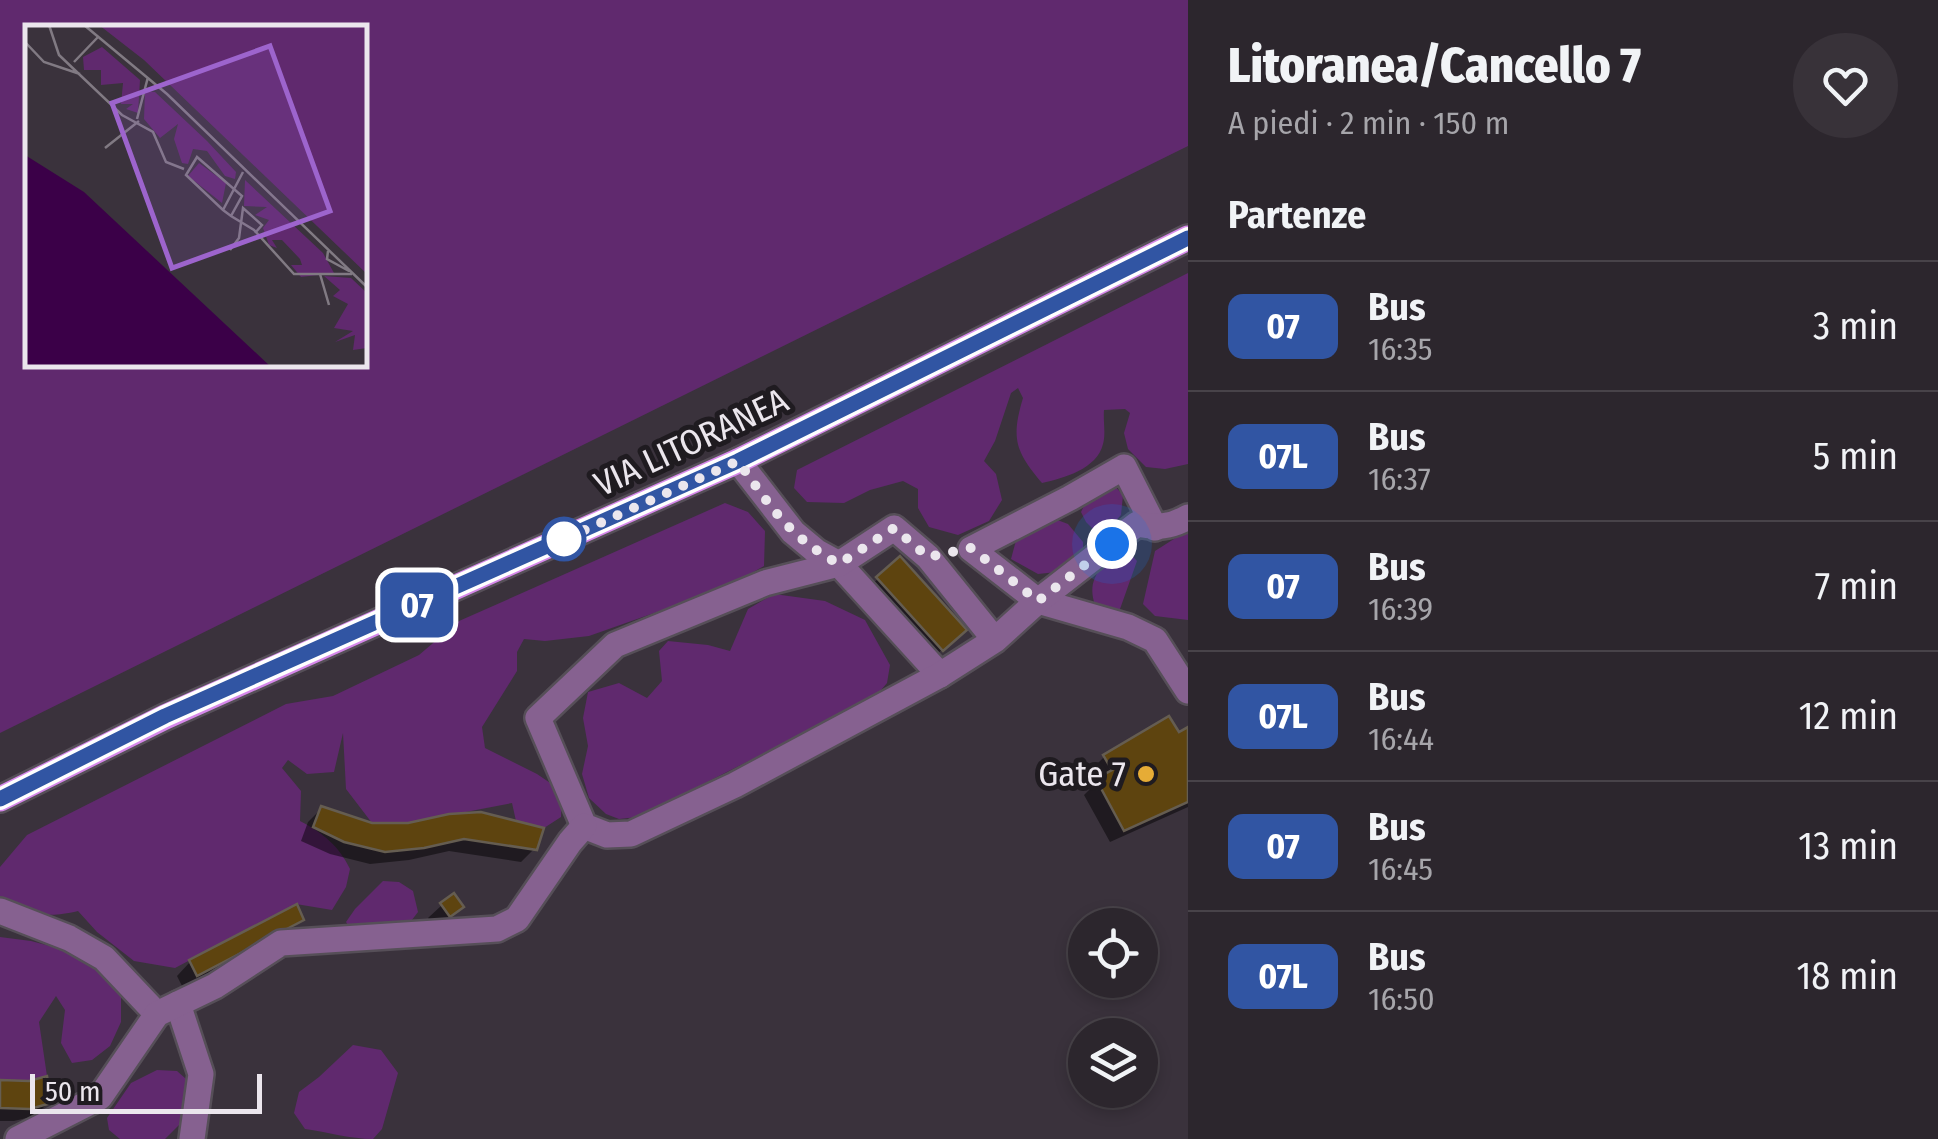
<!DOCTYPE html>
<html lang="it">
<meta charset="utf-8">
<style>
body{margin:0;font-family:"Fira Sans Condensed",sans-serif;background:#383239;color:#f1f3f6;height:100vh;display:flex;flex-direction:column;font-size:38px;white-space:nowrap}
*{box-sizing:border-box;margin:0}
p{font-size:32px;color:#a6a5aa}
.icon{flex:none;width:55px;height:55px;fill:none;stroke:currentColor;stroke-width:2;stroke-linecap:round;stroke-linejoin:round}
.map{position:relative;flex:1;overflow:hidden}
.details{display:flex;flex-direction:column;background:#2c262d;width:750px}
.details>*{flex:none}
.badge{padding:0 20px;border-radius:15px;font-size:35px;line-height:65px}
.controls{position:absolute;left:1068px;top:908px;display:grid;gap:20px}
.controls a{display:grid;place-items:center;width:90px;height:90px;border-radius:50%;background:#2c262d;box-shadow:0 5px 15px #0003,0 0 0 2px #484349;font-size:50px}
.scale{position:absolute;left:30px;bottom:25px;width:232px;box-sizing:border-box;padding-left:10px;border:5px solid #ebe6ed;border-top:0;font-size:28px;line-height:35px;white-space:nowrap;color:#ebe6ed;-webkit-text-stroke:8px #1f1b20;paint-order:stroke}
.you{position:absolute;width:50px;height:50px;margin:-25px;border:8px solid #fff;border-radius:50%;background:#1a73e8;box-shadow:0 0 0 15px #1a73e833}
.map>.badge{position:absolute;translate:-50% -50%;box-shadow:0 0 0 5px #fff}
h2{padding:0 40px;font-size:38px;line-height:90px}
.round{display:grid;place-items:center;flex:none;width:105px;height:105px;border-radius:52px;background:#383239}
.summary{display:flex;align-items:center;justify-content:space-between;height:170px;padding:0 40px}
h1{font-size:48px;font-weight:800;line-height:75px}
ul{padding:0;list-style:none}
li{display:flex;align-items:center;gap:30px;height:130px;padding:0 40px;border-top:2px solid #484349}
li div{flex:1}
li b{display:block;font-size:38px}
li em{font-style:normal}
li .badge{min-width:110px;font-weight:700;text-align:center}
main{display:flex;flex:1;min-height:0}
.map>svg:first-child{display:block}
.green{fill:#60296e;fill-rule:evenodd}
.shadow{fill:#0007}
.building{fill:#5e440f;stroke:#655d51;stroke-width:2.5}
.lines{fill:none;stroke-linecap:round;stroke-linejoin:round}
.minor-casing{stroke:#564f58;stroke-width:30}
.major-casing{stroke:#564f58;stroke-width:30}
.minor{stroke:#866190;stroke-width:25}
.major{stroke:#d688ea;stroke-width:25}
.line-casing{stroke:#fff;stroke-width:22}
.line{stroke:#3155a3;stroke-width:15}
.walk{stroke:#ebe6ed;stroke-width:10;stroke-dasharray:0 18}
.stop-dot{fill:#fff;stroke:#3155a3;stroke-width:5}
.poi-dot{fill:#e6ac36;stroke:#1f1b20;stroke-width:4}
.labels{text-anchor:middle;stroke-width:10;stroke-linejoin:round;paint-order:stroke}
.street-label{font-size:35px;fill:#ebe6ed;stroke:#1f1b20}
.poi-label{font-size:35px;fill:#ebe6ed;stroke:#1f1b20;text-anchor:end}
.inset-road{fill:none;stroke:#817a83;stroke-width:2.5}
.view{fill:#9d64cd;fill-opacity:0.15;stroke:#9d64cd;stroke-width:5}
.inset-edge{fill:none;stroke:#ebe6ed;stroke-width:5}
</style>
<main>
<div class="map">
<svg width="1188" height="1139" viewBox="0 0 1188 1139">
<rect width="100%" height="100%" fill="#3a323c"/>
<g class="green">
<path d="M 0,0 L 1188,0 L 1188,146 L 0,733 ZM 28,28 L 365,28 L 365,365 L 28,365 Z"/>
<path d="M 1188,273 L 1188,464 L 1165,469 L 1146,467 L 1128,449 L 1124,433 L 1130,413 L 1125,409 L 1104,410 C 1103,420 1106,434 1103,444 C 1097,469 1064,478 1042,483 C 1015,451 1011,438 1023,398 L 1018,388 L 1011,393 L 995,441 L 984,461 L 996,474 L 1002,500 L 989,521 L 958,535 L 929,527 L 918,508 L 918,489 L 903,481 L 870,490 L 844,503 L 807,502 L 794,488 L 797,470 Z"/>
<path d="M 1112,483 L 1123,495 L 1121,515 L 1109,528 L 1094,530 L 1086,522 L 1081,512 L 1092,490 Z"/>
<path d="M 725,503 L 748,512 L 765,531 L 764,566 L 725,588 L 589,636 L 545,641 L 524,639 L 517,652 L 517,671 L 482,727 L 485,748 L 537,774 L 562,791 L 561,817 L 544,828 L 516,821 L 512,803 L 408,823 L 372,823 L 346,789 L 343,733 L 334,772 L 307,774 L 288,760 L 282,768 L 301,791 L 300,821 C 323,833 339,846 350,869 L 346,887 L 332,910 L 296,904 L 175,968 L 134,961 L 97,932 L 78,911 C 40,920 33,912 0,896 L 0,867 L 27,835 L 286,704 L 333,696 L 419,655 L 459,621 Z"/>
<path d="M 1052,518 L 1068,524 L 1083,542 L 1083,554 L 1066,571 L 1038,574 L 1011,559 L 1018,533 Z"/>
<path d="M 1188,530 L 1188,620 L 1155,616 L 1143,604 L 1155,551 Z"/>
<path d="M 1129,552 L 1137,561 L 1120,609 L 1112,614 L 1097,611 C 1087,584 1094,577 1110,555 Z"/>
<path d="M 774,594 L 825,601 L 865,620 L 890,665 L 887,683 L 875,697 L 638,817 L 619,819 L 606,814 L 589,798 L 582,774 L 588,746 L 583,718 L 588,692 L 619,683 L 647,698 L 662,681 L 659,651 L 668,641 L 708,645 L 730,651 L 748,609 Z"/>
<path d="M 383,881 L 399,882 L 413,891 L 418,912 L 408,925 L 350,928 L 346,922 L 355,909 Z"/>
<path d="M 0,937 L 31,941 L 91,957 L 121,993 L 121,1022 L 110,1046 L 92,1060 L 72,1063 L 61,1043 L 65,1010 L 56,996 L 39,1022 L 47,1076 L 29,1081 L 0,1080 Z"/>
<path d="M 353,1045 L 381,1050 L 398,1073 L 382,1129 L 373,1139 C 351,1139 327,1132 305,1129 L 294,1113 L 299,1092 L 319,1077 Z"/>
<path d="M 157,1070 L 177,1071 L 194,1086 L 188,1116 L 165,1139 L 120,1139 L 109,1130 L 107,1118 L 131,1083 Z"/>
</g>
<g class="shadow">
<path d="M 900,559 L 963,630 L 933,658 L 869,587 Z"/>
<path d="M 1188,730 L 1188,807 L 1110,842 L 1084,795 L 1098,781 L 1091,770 L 1104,757 Z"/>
<path d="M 321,809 L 372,826 L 535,848 L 521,862 L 449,851 L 409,860 L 370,864 L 330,854 L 301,841 L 308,822 Z"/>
<path d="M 442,905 L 461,906 L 436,929 L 428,918 Z"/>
<path d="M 301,919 L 288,933 L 183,988 L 177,976 L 190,962 Z"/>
<path d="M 0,1083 L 29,1084 L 49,1102 L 35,1116 L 14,1121 L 0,1121 Z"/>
</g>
<g class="building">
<path d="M 900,556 L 967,630 L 943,651 L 876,577 Z"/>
<path d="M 1169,716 L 1179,732 L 1188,727 L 1188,802 L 1124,831 L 1096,779 L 1112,770 L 1103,755 Z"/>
<path d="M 321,806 L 372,823 L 408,823 L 449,814 L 481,812 L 544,828 L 537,850 L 464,839 L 424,848 L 385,852 L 344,842 L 313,827 Z"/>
<path d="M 454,893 L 464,907 L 450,917 L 440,903 Z"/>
<path d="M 297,904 L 304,920 L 197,976 L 189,960 Z"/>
<path d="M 47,1076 L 51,1103 L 30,1109 L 0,1108 L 0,1080 L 29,1081 Z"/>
</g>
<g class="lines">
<g class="minor-casing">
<g id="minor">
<path d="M 738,461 L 793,532 L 817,552 L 839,564 L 940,675"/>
<path d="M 1155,528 L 1124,467 L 1070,498 L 971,549 L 1038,601 L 1128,627 L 1155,640 L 1188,691"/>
<path d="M 995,640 L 928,557 L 894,528 L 839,564 L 765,583 L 615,645 L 538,718 L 584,826 L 607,835 L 631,834 L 735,785 L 940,675 L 995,640 L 1038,601 L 1137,524 C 1156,528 1171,527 1188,517"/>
<path d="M 0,911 L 69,938 L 104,958 L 157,1014"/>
<path d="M 178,1004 L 201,1074 L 192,1139"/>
<path d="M 18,1139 L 100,1097 L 157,1014 L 215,986 L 281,943 L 497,929 L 517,919 L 570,842 L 584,826"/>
</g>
</g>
<g class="major-casing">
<path id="major" d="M 0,799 L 165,717 L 738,461 L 1188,238"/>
</g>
<use href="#minor" class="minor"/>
<use href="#major" class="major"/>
</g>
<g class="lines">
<g class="line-casing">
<path id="line" d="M 0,799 L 165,716 L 738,461 L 1188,238"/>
</g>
<use href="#line" class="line"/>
<path class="walk" d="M 564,539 L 558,542 L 738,461 C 771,507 788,536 839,564 L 894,528 L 928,557 L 971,548 L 1038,601 L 1112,544"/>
</g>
<circle class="stop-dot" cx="564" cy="539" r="20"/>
<circle class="poi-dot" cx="1146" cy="774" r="10"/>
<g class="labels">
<g class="street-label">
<text transform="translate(691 442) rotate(-25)" y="12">VIA LITORANEA</text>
</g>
<g class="poi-label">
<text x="1126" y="786">Gate 7</text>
</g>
</g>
<g transform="translate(25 25)">
<rect width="342" height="342" fill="#3a323c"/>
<path d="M 74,0 L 342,0 L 342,249 L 119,35 ZM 77,22 L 115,55 L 113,88 L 101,84 L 108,79 L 96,79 L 98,58 L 76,60 L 76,45 L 59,45 L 58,32 ZM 120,66 L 130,67 L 182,116 L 211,147 L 210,154 L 200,151 L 182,126 L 168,124 L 163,139 L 157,138 L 149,114 L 153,99 L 135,113 L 119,94 ZM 174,138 L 201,158 L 197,178 L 163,151 ZM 220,155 L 298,228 L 309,248 L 276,252 L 266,240 L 277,240 L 275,234 L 257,215 L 247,215 L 252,223 L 244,220 L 238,203 L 244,195 L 230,190 L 242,182 L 219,181 ZM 299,251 L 326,253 L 342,268 L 342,323 L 328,325 L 330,310 L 310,317 L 328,306 L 309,303 L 323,279 L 308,271 L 315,265 Z" fill="#60296e"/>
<path d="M 0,130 L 59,167 L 246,342 L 0,342 Z" fill="#3b0048"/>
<path class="inset-road" d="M 24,0 L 34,30 L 97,90 L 128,107 L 141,137 L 159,144M 59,0 L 142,69 L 343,263M 0,17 L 19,37 L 55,49M 49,37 L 73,12M 112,94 L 123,52M 80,123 L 114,96M 198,185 L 218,147M 206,191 L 217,171 L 172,132 L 161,150 L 198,185 L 206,191 L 229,205 L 269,249 L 327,249M 205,225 L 214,213 L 218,183 L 237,200 L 230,208M 303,226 L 302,234 L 324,246M 295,249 L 304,280"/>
<path class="view" d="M 245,21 L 305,186 L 147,243 L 87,78 Z"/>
<rect width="342" height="342" class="inset-edge"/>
</g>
</svg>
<div class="controls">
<a><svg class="icon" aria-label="locate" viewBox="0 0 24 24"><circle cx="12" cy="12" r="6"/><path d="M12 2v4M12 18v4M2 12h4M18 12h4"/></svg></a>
<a><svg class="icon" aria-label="layers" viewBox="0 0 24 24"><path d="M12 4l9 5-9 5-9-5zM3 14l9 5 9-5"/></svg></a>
</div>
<div class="scale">50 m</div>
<div class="you" style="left:1112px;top:544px"></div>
<b class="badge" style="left:417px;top:605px;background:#3155a3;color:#fff">07</b>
</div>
<section class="details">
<div class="summary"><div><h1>Litoranea/Cancello 7</h1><p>A piedi · 2 min · 150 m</p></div><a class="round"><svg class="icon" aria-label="heart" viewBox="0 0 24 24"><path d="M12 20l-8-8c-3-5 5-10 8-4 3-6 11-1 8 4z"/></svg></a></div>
<h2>Partenze</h2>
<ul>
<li><span class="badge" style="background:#3155a3;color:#fff">07</span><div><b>Bus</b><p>16:35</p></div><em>3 min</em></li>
<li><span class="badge" style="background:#3155a3;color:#fff">07L</span><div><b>Bus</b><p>16:37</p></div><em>5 min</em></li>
<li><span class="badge" style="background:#3155a3;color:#fff">07</span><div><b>Bus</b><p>16:39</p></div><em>7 min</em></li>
<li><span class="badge" style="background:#3155a3;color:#fff">07L</span><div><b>Bus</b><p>16:44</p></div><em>12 min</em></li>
<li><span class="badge" style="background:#3155a3;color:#fff">07</span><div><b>Bus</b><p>16:45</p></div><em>13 min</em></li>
<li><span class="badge" style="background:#3155a3;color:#fff">07L</span><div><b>Bus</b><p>16:50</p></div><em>18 min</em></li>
</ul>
</section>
</main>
